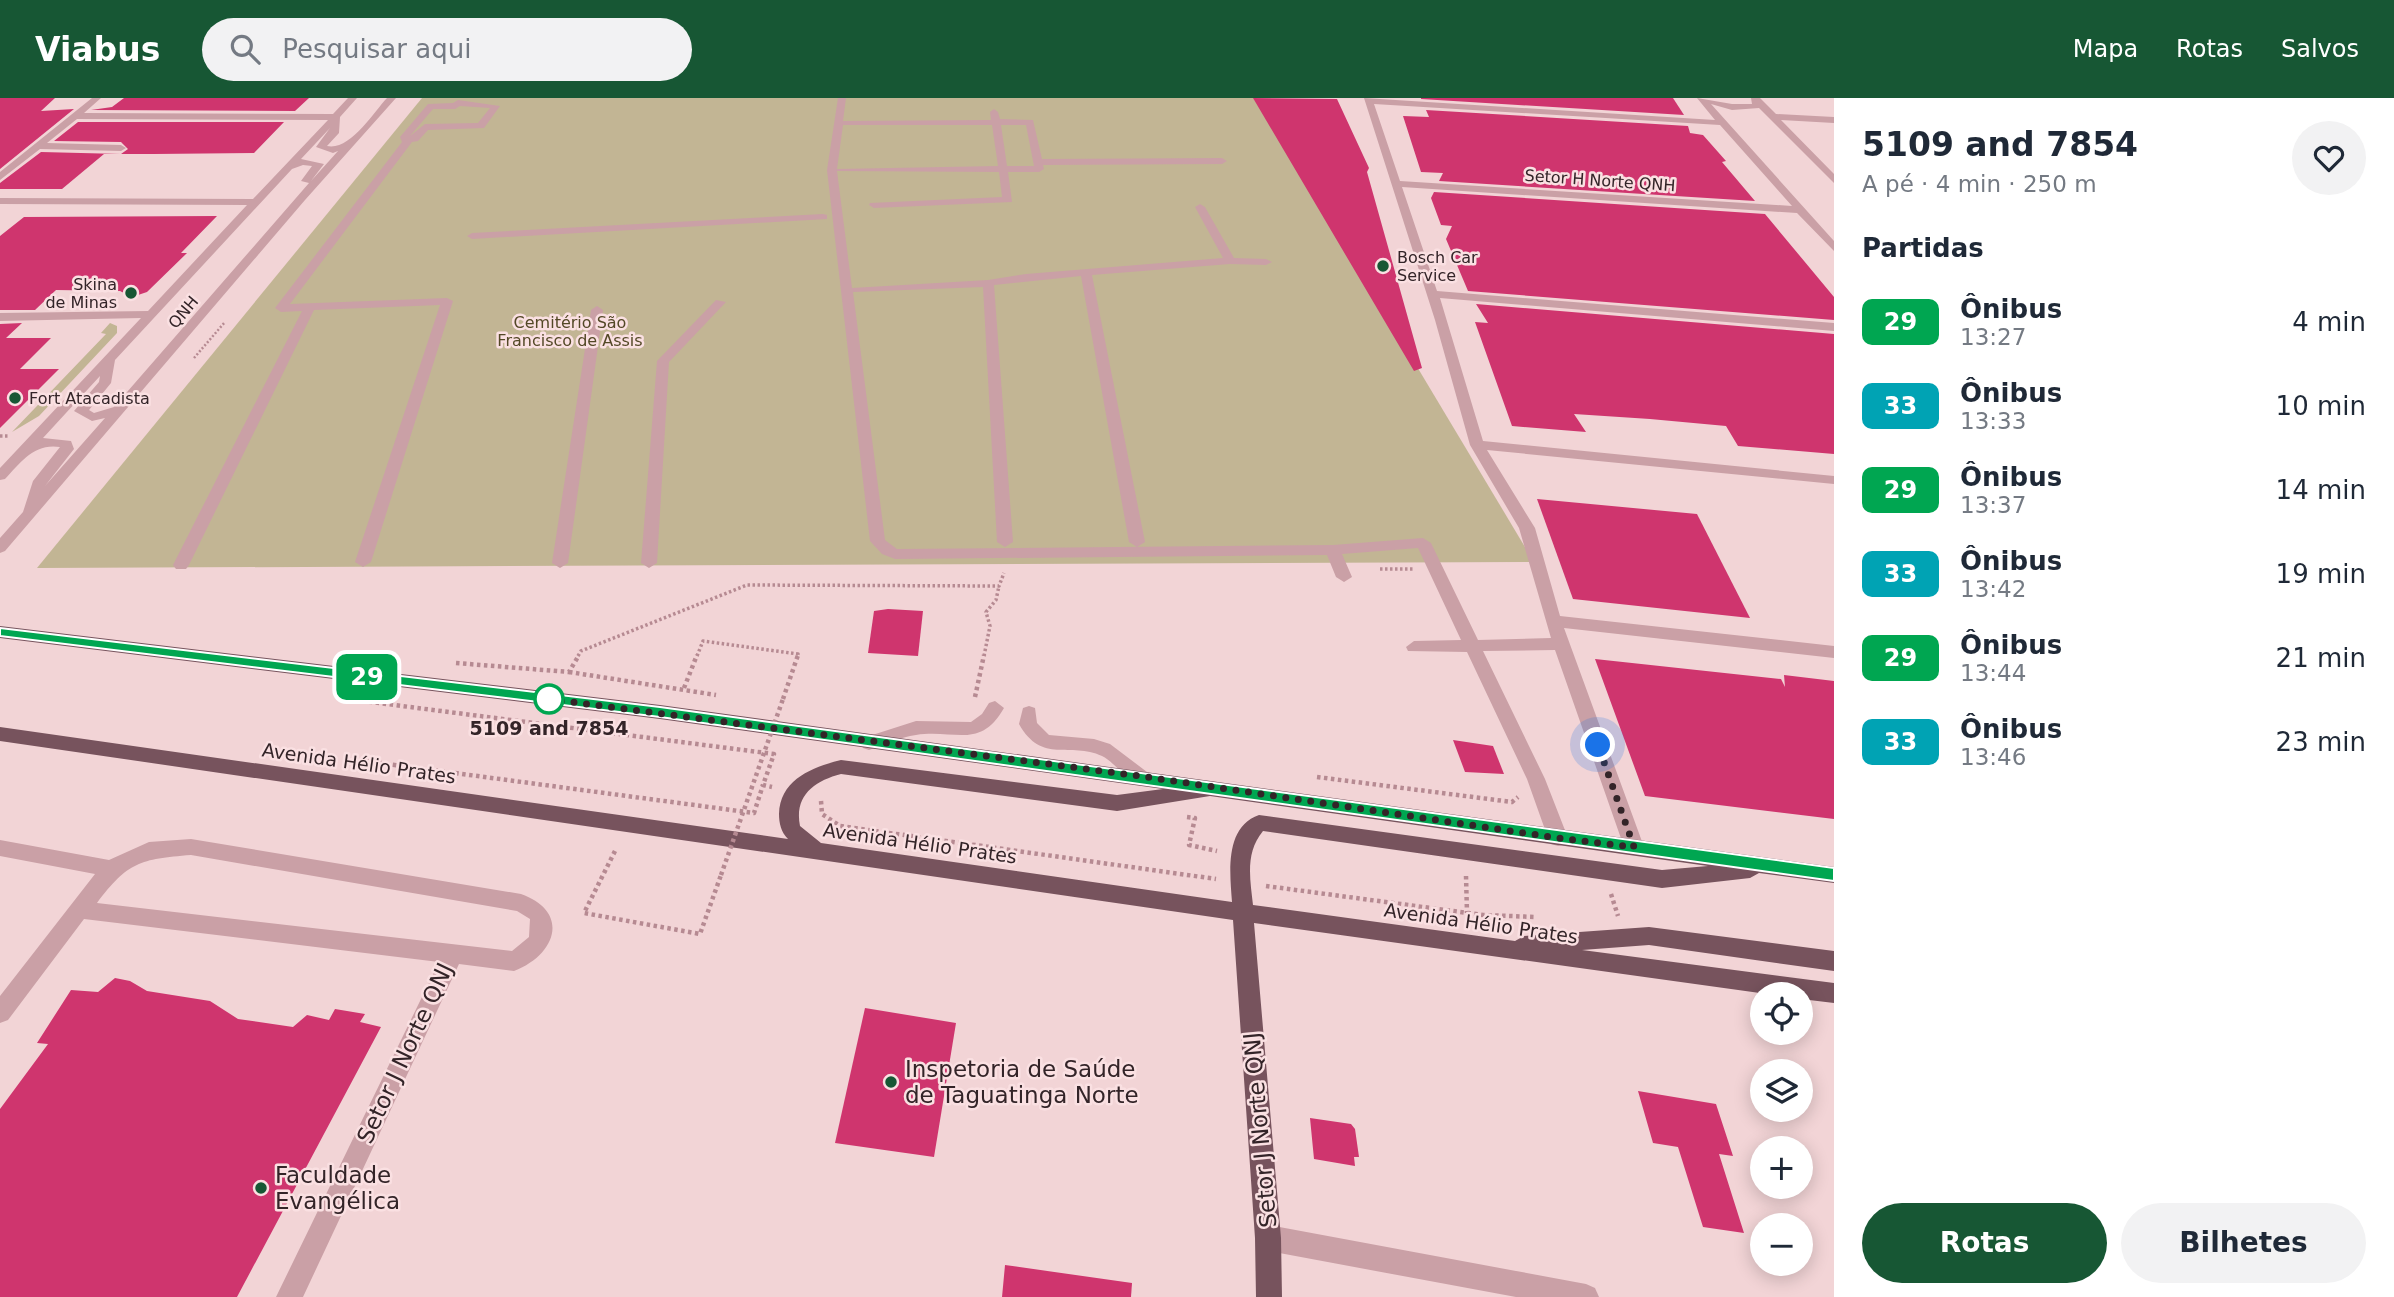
<!DOCTYPE html>
<html lang="pt">
<meta charset="utf-8">
<style>
body{margin:0;font-family:"DejaVu Sans",sans-serif;background:#f2f2f3;color:#1f2937;height:100vh;display:flex;flex-direction:column;font-size:26px;white-space:nowrap}
*{box-sizing:border-box;margin:0}
p{font-size:23px;color:#747a83}
.icon{flex:none;width:38px;height:38px;fill:none;stroke:currentColor;stroke-width:2;stroke-linecap:round;stroke-linejoin:round}
.map{position:relative;flex:1;overflow:hidden}
.side{display:flex;flex-direction:column;background:#fff;width:560px}
.side>*{flex:none}
.badge{padding:0 14px;border-radius:10px;font-size:24px;line-height:46px}
.controls{position:absolute;left:1750px;top:884px;display:grid;gap:14px}
.controls a{display:grid;place-items:center;width:63px;height:63px;border-radius:50%;background:#fff;box-shadow:0 4px 18px #0003;font-size:35px}
.you{position:absolute;width:35px;height:35px;margin:-18px;border:5px solid #fff;border-radius:50%;background:#1a73e8;box-shadow:0 0 0 10px #1a73e833}
.map>.badge{position:absolute;translate:-50% -50%;box-shadow:0 0 0 4px #fff}
h2{padding:0 28px;font-size:26px;line-height:63px}
.round{display:grid;place-items:center;flex:none;width:74px;height:74px;border-radius:37px;background:#f2f2f3}
.headline{display:flex;align-items:center;justify-content:space-between;height:119px;padding:0 28px}
h1{font-size:33px;font-weight:600;line-height:52px}
.cta{display:flex;gap:14px;margin-top:auto;padding:14px 28px}
.cta a{flex:1;height:80px;border-radius:42px;background:#175734;color:#fff;font-size:28px;font-weight:600;line-height:80px;text-align:center}
.cta a+a{background:#f2f2f3;color:#1f2937}
ul{padding:0;list-style:none}
li{display:flex;align-items:center;gap:21px;height:84px;padding:0 28px}
li div{flex:1}
li b{display:block;font-size:26px}
li em{font-style:normal}
li .badge{min-width:77px;font-weight:700;text-align:center}
header{display:flex;align-items:center;gap:42px;box-sizing:border-box;height:98px;padding:0 35px;background:#175734;color:#fff}
header strong{font-size:33px}
nav{display:flex;gap:38px;margin-inline-start:auto;font-size:24px}
.search{width:490px;height:63px;background:#f2f2f3;display:flex;align-items:center;gap:18px;box-sizing:border-box;padding:0 24px;border-radius:38px;color:#747a83;font-size:26px}
main{display:flex;flex:1;min-height:0}
.map>svg:first-child{display:block}
.green{fill:#c2b594}
.building{fill:#cf356e}
.lines{fill:none;stroke-linecap:round;stroke-linejoin:round}
.path-far2{stroke:#b68a92;stroke-width:2.5;stroke-dasharray:2 2;stroke-linecap:butt}
.path-far1{stroke:#b68a92;stroke-width:3.5;stroke-dasharray:2.5 2.5;stroke-linecap:butt}
.path{stroke:#b68a92;stroke-width:4.5;stroke-dasharray:3.5 3.5;stroke-linecap:butt}
.minor{fill:#caa0a6;fill-rule:evenodd}
.major{fill:#77535d;fill-rule:evenodd}
.path-bridge{stroke:#b68a92;stroke-width:4.5;stroke-dasharray:3.5 3.5;stroke-linecap:butt}
.line{fill:#00a651;stroke:#fff;stroke-width:2}
.walk{stroke:#332428;stroke-width:7;stroke-dasharray:0 12.6}
.poi-dot{fill:#175734;stroke:#fae0e2;stroke-width:2.5}
.stop-dot{fill:#fff;stroke:#00a651;stroke-width:3.5}
.labels{text-anchor:middle;stroke-width:5;stroke-linejoin:round;paint-order:stroke}
.far-street-label{font-size:16px;fill:#332428;stroke:#fae0e2}
.far-poi-label{font-size:16px;fill:#332428;stroke:#fae0e2;text-anchor:start}
.far-park-label{font-size:16px;fill:#534826;stroke:#fae0e2}
.stop-label{font-size:19px;font-weight:bold;fill:#332428;stroke:#fae0e2}
.street-label{font-size:19px;fill:#332428;stroke:#fae0e2}
.near-street-label{font-size:23px;fill:#332428;stroke:#fae0e2}
.near-poi-label{font-size:23px;fill:#332428;stroke:#fae0e2;text-anchor:start}
</style>
<header>
<strong>Viabus</strong>
<div class="search"><svg class="icon" aria-label="search" viewBox="0 0 24 24"><circle cx="10" cy="10" r="6"/><path d="M15 15l6 6"/></svg>Pesquisar aqui</div>
<nav><a>Mapa</a><a>Rotas</a><a>Salvos</a></nav>
</header>
<main>
<div class="map">
<svg width="1834" height="1199" viewBox="0 0 1834 1199">
<rect width="100%" height="100%" fill="#f2d4d6"/>
<g class="green">
<path d="M 422,0 L 1256,0 L 1534,464 L 37,470 Z"/>
<path d="M 110,225 L 117,228 L 117,235 L 39,318 L 12,334 L 106,236 L 101,235 Z"/>
</g>
<g class="building">
<path d="M 0,0 L 55,0 L 41,13 L 74,11 L 0,71 Z"/>
<path d="M 124,0 L 309,0 L 295,13 L 91,12 L 112,9 Z"/>
<path d="M 1253,0 L 1337,1 L 1369,70 L 1367,74 L 1422,270 L 1414,273 Z"/>
<path d="M 1421,0 L 1673,0 L 1684,17 L 1421,1 Z"/>
<path d="M 1426,12 L 1688,28 L 1690,35 L 1703,37 L 1726,63 L 1722,64 L 1755,103 L 1439,83 L 1443,75 L 1421,74 L 1403,18 L 1429,19 Z"/>
<path d="M 78,24 L 284,24 L 254,55 L 154,56 L 104,56 L 62,91 L 0,91 L 0,85 L 41,54 L 121,56 L 128,51 L 121,44 L 54,43 Z"/>
<path d="M 1434,94 L 1765,116 L 1834,199 L 1834,222 L 1468,193 L 1446,141 L 1452,128 L 1441,127 L 1431,100 Z"/>
<path d="M 217,118 L 181,155 L 187,155 L 147,194 L 132,199 L 120,193 L 56,192 L 35,212 L 0,212 L 0,138 L 24,119 Z"/>
<path d="M 1476,206 L 1834,236 L 1834,356 L 1738,348 L 1726,328 L 1650,321 L 1574,316 L 1586,334 L 1512,328 L 1475,224 L 1488,225 Z"/>
<path d="M 22,225 L 6,240 L 51,240 L 20,271 L 59,271 L 0,330 L 0,226 Z"/>
<path d="M 1537,401 L 1697,416 L 1750,520 L 1573,501 Z"/>
<path d="M 888,511 L 923,513 L 918,558 L 868,555 L 874,513 Z"/>
<path d="M 1595,561 L 1781,581 L 1785,589 L 1784,577 L 1834,583 L 1834,721 L 1645,698 Z"/>
<path d="M 1453,642 L 1493,648 L 1504,676 L 1465,674 Z"/>
<path d="M 115,880 L 130,883 L 147,893 L 210,903 L 238,921 L 293,929 L 307,917 L 329,922 L 335,911 L 365,916 L 360,924 L 381,929 L 237,1199 L 0,1199 L 0,1011 L 48,946 L 37,945 L 71,892 L 98,894 Z"/>
<path d="M 865,910 L 956,925 L 934,1059 L 835,1045 Z"/>
<path d="M 1638,993 L 1716,1006 L 1733,1058 L 1719,1056 L 1744,1135 L 1703,1129 L 1678,1049 L 1653,1045 Z"/>
<path d="M 1310,1020 L 1351,1026 L 1355,1031 L 1359,1059 L 1354,1059 L 1355,1068 L 1314,1061 Z"/>
<path d="M 1005,1167 L 1132,1185 L 1131,1199 L 1002,1199 Z"/>
</g>
<g class="lines">
<path class="path-far2" d="M 194,260 L 225,224"/>
<g class="path-far1">
<path d="M 0,338 L 10,338"/>
<path d="M 1380,471 L 1413,471"/>
<path d="M 578,558 L 581,553 L 747,487 L 999,488 L 1004,475"/>
<path d="M 697,558 L 703,543 L 798,556 L 797,558"/>
<path d="M 984,558 L 990,528 L 986,514 L 996,502 L 999,488"/>
</g>
<g class="path">
<path d="M 456,565 L 569,574 L 579,557"/>
<path d="M 569,574 L 716,597"/>
<path d="M 684,590 L 697,557"/>
<path d="M 975,599 L 984,557"/>
<path d="M 348,601 L 774,656 L 763,687 L 772,689"/>
<path d="M 783,601 L 798,557"/>
<path d="M 365,663 L 754,715 L 763,687"/>
<path d="M 1317,679 L 1512,704 L 1518,699"/>
<path d="M 821,703 L 822,716 L 840,728 L 1216,781"/>
<path d="M 1187,719 L 1195,720 L 1189,747 L 1217,753"/>
<path d="M 615,753 L 584,815 L 700,836 L 721,777"/>
<path d="M 1466,778 L 1467,815"/>
<path d="M 1266,788 L 1483,817 L 1536,819"/>
<path d="M 1611,796 L 1618,818"/>
</g>
<g class="minor">
<path d="M 92,0 L 101,0 L 84,15 L 333,16 L 348,0 L 357,0 L 340,19 L 339,35 L 327,48 C 350,53 373,15 387,0 L 396,0 L 305,102 L 5,453 L 0,455 L 0,440 L 23,414 L 33,383 L 60,349 C 34,345 21,364 5,381 L 0,382 L 0,370 L 141,220 L 0,223 L 0,215 L 148,213 L 247,107 L 0,106 L 0,100 L 253,101 L 328,22 L 77,21 L 47,45 L 121,47 L 126,50 L 121,53 L 40,51 L 0,82 L 0,74 ZM 330,30 L 316,49 L 333,55 L 338,53 L 311,83 L 324,66 L 301,61 ZM 303,67 L 312,68 L 301,83 L 309,85 L 114,309 L 94,315 L 89,312 L 111,285 L 115,262 L 292,71 ZM 100,278 L 99,284 L 74,313 L 92,323 L 105,320 L 45,388 L 74,351 L 71,343 L 43,340 Z"/>
<path d="M 838,0 L 846,0 L 843,23 L 991,22 L 990,14 L 994,11 L 998,14 L 1000,21 L 1033,22 L 1042,61 L 1222,60 L 1227,63 L 1222,66 L 1043,67 L 1044,71 L 1039,74 L 1008,74 L 1012,104 L 874,110 L 869,107 L 870,105 L 1002,99 L 999,74 L 837,73 L 852,190 L 988,182 L 1026,176 L 1223,160 L 1195,109 L 1200,106 L 1205,109 L 1234,160 L 1266,161 L 1272,164 L 1266,167 L 1230,166 L 1092,177 L 1145,444 L 1137,449 L 1129,444 L 1081,178 L 994,187 L 1013,444 L 1005,449 L 997,444 L 983,189 L 853,194 L 885,442 L 897,451 L 1333,447 L 1423,440 L 1431,445 L 1478,542 L 1551,540 L 1519,430 L 1470,347 L 1435,222 L 1364,0 L 1715,22 L 1697,0 L 1732,6 L 1752,6 L 1751,0 L 1760,0 L 1776,16 L 1834,19 L 1834,25 L 1781,22 L 1834,76 L 1834,85 L 1759,10 L 1732,12 L 1711,6 L 1834,143 L 1834,153 L 1797,115 L 1402,89 L 1437,193 L 1834,225 L 1834,233 L 1440,200 L 1483,343 L 1834,378 L 1834,386 L 1487,352 L 1535,430 L 1560,518 L 1834,548 L 1834,560 L 1564,530 L 1644,749 L 1641,755 L 1634,757 L 1627,755 L 1624,749 L 1555,552 L 1483,553 L 1545,681 L 1568,740 L 1565,746 L 1558,748 L 1551,746 L 1548,740 L 1527,681 L 1467,554 L 1408,553 L 1406,549 L 1414,543 L 1461,542 L 1418,450 L 1342,456 L 1352,479 L 1344,484 L 1336,479 L 1327,457 L 895,461 L 882,456 L 870,443 L 827,72 ZM 1374,6 L 1720,27 L 1792,108 L 1400,83 ZM 843,27 L 992,27 L 998,68 L 837,71 ZM 1001,27 L 1026,27 L 1034,68 L 1007,68 Z"/>
<path d="M 458,2 L 500,8 L 484,30 L 428,32 L 418,43 L 412,44 L 290,206 L 447,200 L 453,203 L 371,464 L 363,469 L 355,464 L 440,207 L 314,212 L 189,467 L 186,471 L 176,471 L 173,467 L 302,213 L 281,214 L 275,210 L 402,44 L 400,39 L 428,6 L 453,5 ZM 460,8 L 490,10 L 478,25 L 425,26 L 410,38 L 433,11 L 455,11 Z"/>
<path d="M 823,116 L 827,117 L 827,121 L 472,141 L 467,138 L 472,135 Z"/>
<path d="M 716,202 L 726,204 L 669,264 L 657,465 L 649,470 L 641,465 L 657,263 Z"/>
<path d="M 597,208 L 603,212 L 568,465 L 560,470 L 552,465 L 591,212 Z"/>
<path d="M 995,603 L 1004,610 C 980,652 955,631 916,637 C 900,639 885,647 869,652 L 863,650 L 860,645 L 863,640 L 916,623 L 971,624 L 982,616 L 989,605 Z"/>
<path d="M 1029,608 L 1035,610 L 1037,625 L 1049,637 L 1094,641 L 1110,646 L 1147,674 L 1149,679 L 1147,684 C 1129,690 1117,665 1102,658 C 1070,643 1042,667 1019,626 L 1023,610 Z"/>
<path d="M 191,741 L 521,796 C 571,814 556,857 514,873 L 459,866 L 303,1199 L 276,1199 L 439,864 L 84,821 L 8,922 L 0,925 L 0,898 L 95,776 L 0,758 L 0,742 L 109,762 L 149,744 ZM 191,757 L 517,813 L 530,821 L 529,839 L 512,853 L 97,805 C 128,764 140,761 191,757 Z"/>
<path d="M 1268,1127 L 1586,1186 L 1595,1190 L 1599,1199 L 1516,1199 L 1268,1153 L 1259,1149 L 1255,1140 L 1259,1131 Z"/>
</g>
<path class="major" d="M 0,528 L 660,607 L 1834,769 L 1834,785 L 1759,775 L 1750,780 L 1662,790 L 1263,733 C 1245,755 1250,780 1253,807 L 1515,843 L 1524,838 L 1649,829 L 1834,853 L 1834,873 L 1649,847 L 1582,852 L 1834,885 L 1834,905 L 1801,901 L 1801,896 L 1767,896 L 1254,825 L 1281,1140 L 1282,1199 L 1256,1199 L 1255,1140 L 1233,822 L 0,643 L 0,629 L 788,741 C 781,734 779,725 779,716 C 780,681 813,669 841,662 L 1117,697 L 1163,691 L 660,621 L 0,540 ZM 841,676 L 1117,713 L 1210,698 L 1708,768 L 1662,772 L 1259,717 C 1224,729 1230,776 1232,804 L 821,745 L 800,728 C 794,698 814,683 841,676 Z"/>
<path class="path-bridge" d="M 721,777 L 783,601"/>
</g>
<path class="line" d="M 0,530 L 660,609 L 1834,770 L 1834,783 L 660,619 L 0,538 Z"/>
<g class="lines">
<path class="walk" d="M 549,601 L 1140,678 L 1558,740 L 1634,749 L 1598,647"/>
</g>
<g class="poi-dot">
<circle cx="1383" cy="168" r="7"/>
<circle cx="131" cy="195" r="7"/>
<circle cx="15" cy="300" r="7"/>
<circle cx="891" cy="984" r="7"/>
<circle cx="261" cy="1090" r="7"/>
</g>
<circle class="stop-dot" cx="549" cy="601" r="14"/>
<g class="labels">
<g class="far-street-label">
<text transform="translate(1600 82) rotate(4)" y="6">Setor H Norte QNH</text>
<text transform="translate(183 214) rotate(-50)" y="6">QNH</text>
</g>
<g class="far-poi-label">
<text x="1397" y="165">Bosch Car<tspan x="1397" dy="18">Service</tspan></text>
<text x="117" y="192" text-anchor="end">Skina<tspan x="117" dy="18">de Minas</tspan></text>
<text x="29" y="306">Fort Atacadista</text>
</g>
<g class="far-park-label">
<text x="570" y="230">Cemitério São<tspan x="570" dy="18">Francisco de Assis</tspan></text>
</g>
<g class="stop-label">
<text x="549" y="637">5109 and 7854</text>
</g>
<g class="street-label">
<text transform="translate(359 665) rotate(8)" y="7">Avenida Hélio Prates</text>
<text transform="translate(920 745) rotate(8)" y="7">Avenida Hélio Prates</text>
<text transform="translate(1481 825) rotate(8)" y="7">Avenida Hélio Prates</text>
</g>
<g class="near-street-label">
<text transform="translate(405 955) rotate(-65)" y="8">Setor J Norte QNJ</text>
<text transform="translate(1260 1032) rotate(-95)" y="8">Setor J Norte QNJ</text>
</g>
<g class="near-poi-label">
<text x="905" y="979">Inspetoria de Saúde<tspan x="905" dy="26">de Taguatinga Norte</tspan></text>
<text x="275" y="1085">Faculdade<tspan x="275" dy="26">Evangélica</tspan></text>
</g>
</g>
</svg>
<div class="controls">
<a><svg class="icon" aria-label="locate" viewBox="0 0 24 24"><circle cx="12" cy="12" r="6"/><path d="M12 2v4M12 18v4M2 12h4M18 12h4"/></svg></a>
<a><svg class="icon" aria-label="layers" viewBox="0 0 24 24"><path d="M12 4l9 5-9 5-9-5zM3 14l9 5 9-5"/></svg></a>
<a>+</a>
<a>−</a>
</div>
<div class="you" style="left:1598px;top:647px"></div>
<b class="badge" style="left:367px;top:579px;background:#00a651;color:#fff">29</b>
</div>
<section class="side">
<div class="headline"><div><h1>5109 and 7854</h1><p>A pé · 4 min · 250 m</p></div><a class="round"><svg class="icon" aria-label="heart" viewBox="0 0 24 24"><path d="M12 20l-8-8c-3-5 5-10 8-4 3-6 11-1 8 4z"/></svg></a></div>
<h2>Partidas</h2>
<ul>
<li><span class="badge" style="background:#00a651;color:#fff">29</span><div><b>Ônibus</b><p>13:27</p></div><em>4 min</em></li>
<li><span class="badge" style="background:#00a3b4;color:#fff">33</span><div><b>Ônibus</b><p>13:33</p></div><em>10 min</em></li>
<li><span class="badge" style="background:#00a651;color:#fff">29</span><div><b>Ônibus</b><p>13:37</p></div><em>14 min</em></li>
<li><span class="badge" style="background:#00a3b4;color:#fff">33</span><div><b>Ônibus</b><p>13:42</p></div><em>19 min</em></li>
<li><span class="badge" style="background:#00a651;color:#fff">29</span><div><b>Ônibus</b><p>13:44</p></div><em>21 min</em></li>
<li><span class="badge" style="background:#00a3b4;color:#fff">33</span><div><b>Ônibus</b><p>13:46</p></div><em>23 min</em></li>
</ul>
<div class="cta"><a>Rotas</a><a>Bilhetes</a></div>
</section>
</main>
